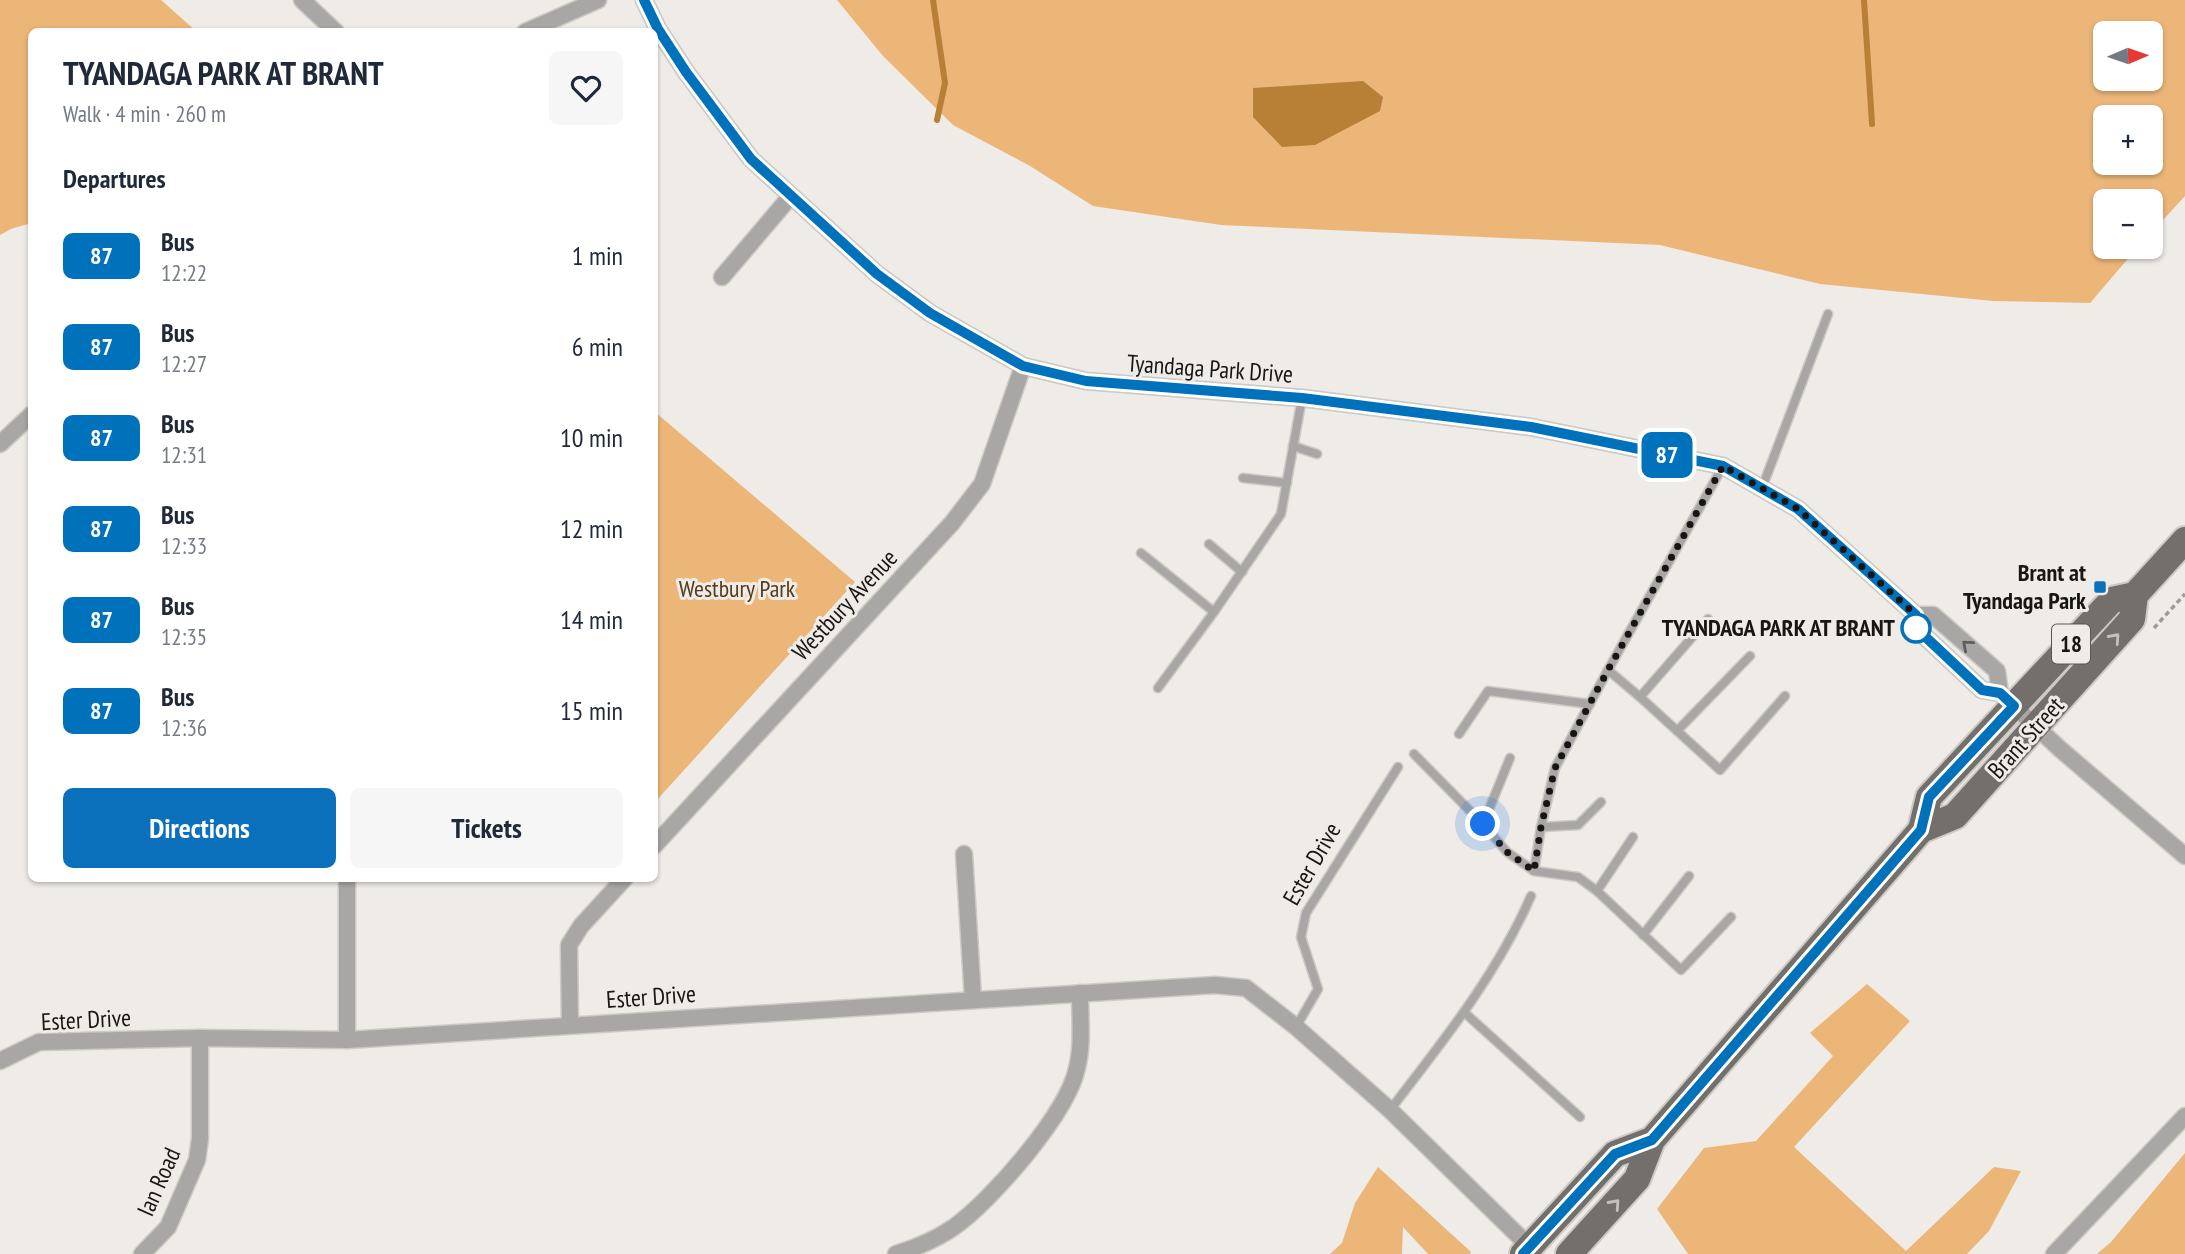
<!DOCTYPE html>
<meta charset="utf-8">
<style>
body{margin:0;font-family:"PT Sans Narrow",sans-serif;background:#f6f6f7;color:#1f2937;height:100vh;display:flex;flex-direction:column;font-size:26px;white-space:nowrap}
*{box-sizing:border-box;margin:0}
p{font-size:23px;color:#747a83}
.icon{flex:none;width:38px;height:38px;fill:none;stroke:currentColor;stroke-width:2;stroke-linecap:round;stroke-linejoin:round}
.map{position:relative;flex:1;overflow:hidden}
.details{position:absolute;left:28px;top:28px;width:630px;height:854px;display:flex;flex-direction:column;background:#fff;border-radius:10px;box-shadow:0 2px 5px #0004}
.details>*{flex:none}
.badge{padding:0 14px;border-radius:10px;font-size:24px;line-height:46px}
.needle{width:46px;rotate:88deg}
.controls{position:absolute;left:2093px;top:21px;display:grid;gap:14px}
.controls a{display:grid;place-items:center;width:70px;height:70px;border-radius:10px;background:#fff;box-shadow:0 2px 5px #0004;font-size:35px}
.you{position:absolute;width:35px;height:35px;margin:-18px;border:5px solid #fff;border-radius:50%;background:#1a73e8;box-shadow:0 0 0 10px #1a73e833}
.map>.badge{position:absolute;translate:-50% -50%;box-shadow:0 0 0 4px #fff}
h2{padding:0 35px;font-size:26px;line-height:63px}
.round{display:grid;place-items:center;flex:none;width:74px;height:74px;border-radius:10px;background:#f6f6f7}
.overview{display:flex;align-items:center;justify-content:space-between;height:119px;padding:0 35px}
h1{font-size:33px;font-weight:700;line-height:52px}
.button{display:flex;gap:14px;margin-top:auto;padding:14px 35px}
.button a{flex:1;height:80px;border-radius:10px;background:#0b70bc;color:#fff;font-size:28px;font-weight:700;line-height:80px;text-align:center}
.button a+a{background:#f6f6f7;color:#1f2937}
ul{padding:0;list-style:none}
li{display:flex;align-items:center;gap:21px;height:91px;padding:0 35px}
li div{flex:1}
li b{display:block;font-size:26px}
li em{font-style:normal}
li .badge{min-width:77px;font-weight:700;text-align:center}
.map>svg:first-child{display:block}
.green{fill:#ecb679;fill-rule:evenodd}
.water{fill:#b87f37}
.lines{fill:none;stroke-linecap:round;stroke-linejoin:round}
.stream{stroke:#b87f37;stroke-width:6}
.service-casing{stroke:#cdc9c5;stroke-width:11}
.minor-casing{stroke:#cdc9c5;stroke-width:19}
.primary-casing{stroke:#cdc9c5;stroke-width:30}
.path{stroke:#9f9b98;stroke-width:3.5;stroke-dasharray:5 3.5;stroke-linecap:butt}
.service{stroke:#a9a7a5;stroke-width:8}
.minor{stroke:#a9a7a5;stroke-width:16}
.primary{stroke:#736f6b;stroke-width:26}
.oneway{stroke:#c4c0bb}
.oneway2{stroke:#605e5d}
.line-casing{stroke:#fff;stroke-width:16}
.line{stroke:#0072bc;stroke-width:10}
.walk{stroke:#181615;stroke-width:7;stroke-dasharray:0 12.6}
.poi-dot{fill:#0b70bc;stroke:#efebe6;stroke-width:2.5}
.stop-dot{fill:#fff;stroke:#0072bc;stroke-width:3.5}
.labels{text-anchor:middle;stroke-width:6;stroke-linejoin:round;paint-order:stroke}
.shield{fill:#efebe6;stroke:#585654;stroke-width:2}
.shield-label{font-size:23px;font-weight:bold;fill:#181615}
.street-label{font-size:24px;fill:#181615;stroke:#efebe6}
.poi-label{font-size:24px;font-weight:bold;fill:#181615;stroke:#efebe6;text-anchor:end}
.park-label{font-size:24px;fill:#553b1d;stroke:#efebe6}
.stop-label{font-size:24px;font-weight:bold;fill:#181615;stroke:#efebe6;text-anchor:end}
</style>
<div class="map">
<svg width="2185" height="1254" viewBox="0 0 2185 1254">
<rect width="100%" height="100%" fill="#efebe6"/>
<g class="green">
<path d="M 0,0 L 161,0 L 196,31 L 32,32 L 31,223 L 11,229 L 0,235 Z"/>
<path d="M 837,0 L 2185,0 L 2185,196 L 2151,233 L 2151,201 L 2105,201 L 2105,247 L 2138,247 L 2090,303 L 1993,301 L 1820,284 L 1660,245 L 1221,225 L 1093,206 L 1030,166 L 953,125 L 883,56 ZM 2105,33 L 2151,33 L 2151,79 L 2105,79 ZM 2105,117 L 2151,117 L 2151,163 L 2105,163 Z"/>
<path d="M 655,412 L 855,582 L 655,802 Z"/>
<path d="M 1867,984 L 1910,1021 L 1794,1147 L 1906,1251 L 1994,1167 L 2021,1171 L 1989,1231 L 1967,1254 L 1688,1254 L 1657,1209 L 1704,1148 L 1756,1141 L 1833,1056 L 1810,1033 Z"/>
<path d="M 2185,1153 L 2185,1254 L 2097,1254 L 2111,1242 Z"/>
<path d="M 1378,1167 L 1471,1252 L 1470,1254 L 1428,1254 L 1403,1227 L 1402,1254 L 1330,1254 L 1342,1243 L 1355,1203 Z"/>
</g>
<path class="water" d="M 1363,81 L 1383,97 L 1380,111 L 1315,145 L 1282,147 L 1253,117 L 1253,88 Z"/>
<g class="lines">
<g class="stream">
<path d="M 933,0 L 945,83 L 937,120"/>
<path d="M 1864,0 L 1872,124"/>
</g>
<g class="service-casing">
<g id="service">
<path d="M 1293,446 L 1317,454"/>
<path d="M 1243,478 L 1287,483"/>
<path d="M 1762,488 L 1828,314"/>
<path d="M 1209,544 L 1242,572"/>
<path d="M 1141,553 L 1214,612"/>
<path d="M 1608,670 L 1640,697 L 1708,619"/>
<path d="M 1158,688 L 1214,612 L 1281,514 L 1302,398"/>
<path d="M 1640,697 L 1720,770 L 1785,696"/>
<path d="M 1677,731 L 1750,656"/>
<path d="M 1459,734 L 1488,691 L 1590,704"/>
<path d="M 1414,754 L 1483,824 L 1507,852 L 1534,871 L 1578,877 L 1597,891 L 1681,970 L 1731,917"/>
<path d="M 1483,824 L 1510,758"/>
<path d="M 1541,827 L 1578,825 L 1601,802"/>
<path d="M 1534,871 L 1541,827 L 1555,768 L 1608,670 L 1723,466"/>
<path d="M 1597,891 L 1633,837"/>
<path d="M 1643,935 L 1689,876"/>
<path d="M 1465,1013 L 1580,1117"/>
<path d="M 1296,1027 L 1318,989 L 1301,937 L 1306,913 L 1398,767"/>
<path d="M 1390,1110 C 1443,1041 1496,976 1531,896"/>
</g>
</g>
<g class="minor-casing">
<g id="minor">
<path d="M 302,0 L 336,32"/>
<path d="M 644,0 L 658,29 L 686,72 L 751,159 L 877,274 L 930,313 L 1023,366 L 1086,381 L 1302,398 L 1531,427 L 1723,466 L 1798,509 L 1916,615 L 1933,615 L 1997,671 L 2000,693"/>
<path d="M 525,32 L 598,0"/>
<path d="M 722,277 L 790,197"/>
<path d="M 0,444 L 32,414"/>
<path d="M 1916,615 L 1916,628 L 1982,690 L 2000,693 L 2060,749 L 2185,856"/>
<path d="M 654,846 L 952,523 L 982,484 L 1023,366"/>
<path d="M 964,854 L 973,999"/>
<path d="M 570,1025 L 569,945 L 581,926 L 625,878"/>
<path d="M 347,1040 L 347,878"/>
<path d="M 0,1061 L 39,1042 L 200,1038 L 347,1040 L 1215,985 L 1246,988 L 1296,1027 L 1390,1110 L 1534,1251"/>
<path d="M 142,1254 L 168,1227 L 197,1160 L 200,1139 L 200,1038"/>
<path d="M 896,1254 C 915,1248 937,1239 954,1227 C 991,1201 1068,1113 1077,1068 C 1083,1044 1080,1018 1080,993"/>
<path d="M 2054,1254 L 2185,1116"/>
</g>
</g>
<g class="primary-casing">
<g id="primary">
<path d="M 1921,830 L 1929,797 L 2112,600 L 2135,595"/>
<path d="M 1523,1254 L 1615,1154 L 1652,1140"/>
<path d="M 1569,1254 L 1637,1179 L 1652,1140 L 1921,830 L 1955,816 L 2132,619 L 2135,595 L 2185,540"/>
</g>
</g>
<path class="path" d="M 2154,628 L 2185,594"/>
<use href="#service" class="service"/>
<use href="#minor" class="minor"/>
<use href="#primary" class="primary"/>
</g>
<defs><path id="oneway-chevron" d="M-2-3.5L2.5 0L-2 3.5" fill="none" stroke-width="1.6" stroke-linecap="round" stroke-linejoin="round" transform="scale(1.75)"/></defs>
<g class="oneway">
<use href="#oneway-chevron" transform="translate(2115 638) rotate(-48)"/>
<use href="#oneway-chevron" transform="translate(1615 1204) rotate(-48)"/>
</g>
<use class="oneway2" href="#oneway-chevron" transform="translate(1967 645) rotate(-139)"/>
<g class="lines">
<g class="line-casing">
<path id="line" d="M 644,0 L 658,29 L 686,72 L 751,159 L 877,274 L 930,313 L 1023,366 L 1086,381 L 1302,398 L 1531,427 L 1723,466 L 1798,509 L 1916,615 L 1916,628 L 1982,690 L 2000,693 L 2014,706 L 1929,797 L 1921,830 L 1652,1140 L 1615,1154 L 1523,1254"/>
</g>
<use href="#line" class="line"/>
<path class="walk" d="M 1483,824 L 1507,852 L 1534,871 L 1541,827 L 1555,768 L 1608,670 L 1723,466 L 1798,509 L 1916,615 L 1916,628"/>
</g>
<rect class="poi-dot" x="2093" y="580" width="14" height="14" rx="3.5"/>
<circle class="stop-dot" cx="1916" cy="628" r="14"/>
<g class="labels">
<rect class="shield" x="2052" y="624.5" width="38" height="39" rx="5"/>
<g class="shield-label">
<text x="2071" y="652">18</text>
</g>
<g class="street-label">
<text transform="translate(1210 369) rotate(4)" y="8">Tyandaga Park Drive</text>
<text transform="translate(845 605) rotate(-47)" y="8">Westbury Avenue</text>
<text transform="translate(2026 738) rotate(-48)" y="8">Brant Street</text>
<text transform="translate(1312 864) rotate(-60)" y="8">Ester Drive</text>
<text transform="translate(651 997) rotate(-4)" y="8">Ester Drive</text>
<text transform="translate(86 1020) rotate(-3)" y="8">Ester Drive</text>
<text transform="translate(159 1182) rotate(-66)" y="8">Ian Road</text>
</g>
<g class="poi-label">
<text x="2086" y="581">Brant at<tspan x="2086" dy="28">Tyandaga Park</tspan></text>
</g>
<g class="park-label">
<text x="737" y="597">Westbury Park</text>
</g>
<g class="stop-label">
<text x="1895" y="636">TYANDAGA PARK AT BRANT</text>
</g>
</g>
</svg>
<div class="controls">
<a><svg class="needle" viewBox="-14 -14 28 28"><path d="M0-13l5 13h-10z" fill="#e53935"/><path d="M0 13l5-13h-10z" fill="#747a83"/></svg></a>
<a>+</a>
<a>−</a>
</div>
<div class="you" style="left:1483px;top:824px"></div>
<b class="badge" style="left:1667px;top:455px;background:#0072bc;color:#fff">87</b>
<section class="details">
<div class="overview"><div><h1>TYANDAGA PARK AT BRANT</h1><p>Walk · 4 min · 260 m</p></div><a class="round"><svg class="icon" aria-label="heart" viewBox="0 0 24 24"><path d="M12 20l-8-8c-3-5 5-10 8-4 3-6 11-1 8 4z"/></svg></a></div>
<h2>Departures</h2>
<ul>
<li><span class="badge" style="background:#0072bc;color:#fff">87</span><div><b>Bus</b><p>12:22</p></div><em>1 min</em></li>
<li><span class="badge" style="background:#0072bc;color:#fff">87</span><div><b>Bus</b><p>12:27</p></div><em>6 min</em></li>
<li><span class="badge" style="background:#0072bc;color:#fff">87</span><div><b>Bus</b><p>12:31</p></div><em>10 min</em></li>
<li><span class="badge" style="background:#0072bc;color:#fff">87</span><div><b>Bus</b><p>12:33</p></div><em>12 min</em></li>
<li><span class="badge" style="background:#0072bc;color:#fff">87</span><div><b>Bus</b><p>12:35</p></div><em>14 min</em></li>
<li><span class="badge" style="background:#0072bc;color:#fff">87</span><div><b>Bus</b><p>12:36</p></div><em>15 min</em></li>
</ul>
<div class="button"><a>Directions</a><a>Tickets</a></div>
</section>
</div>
